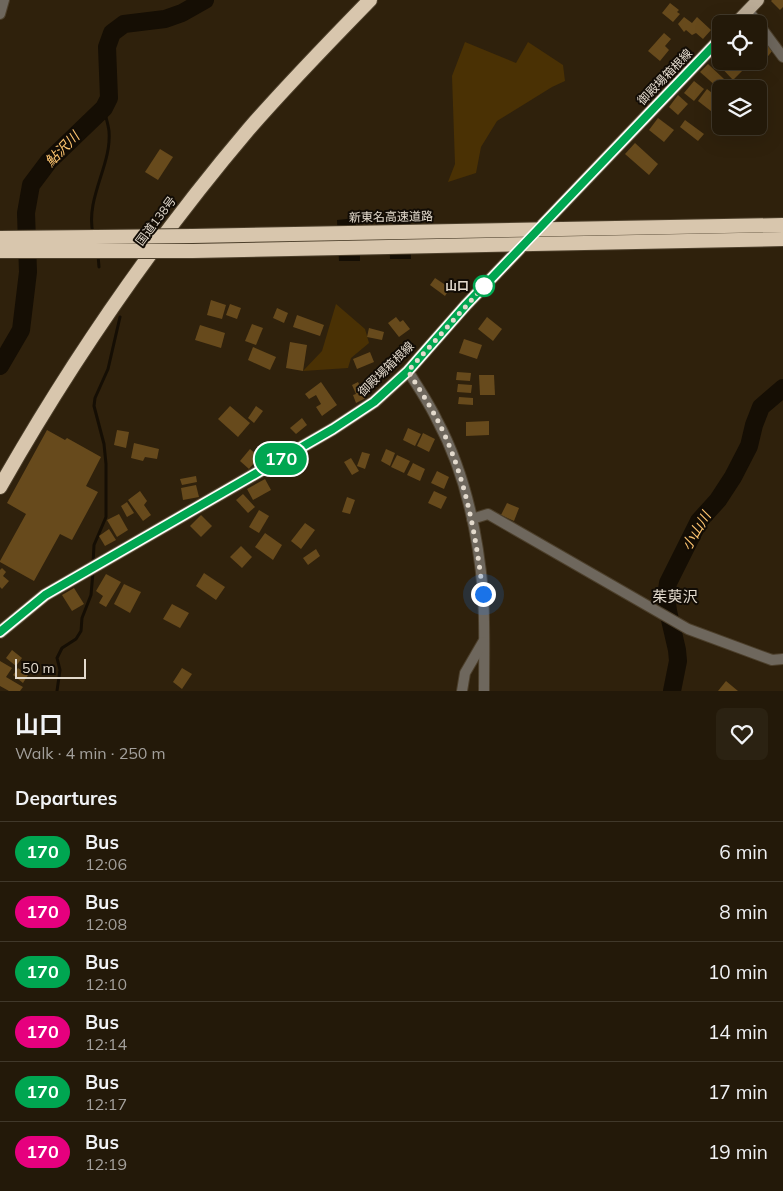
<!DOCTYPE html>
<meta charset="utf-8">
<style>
body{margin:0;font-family:Mulish,"Noto Sans JP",sans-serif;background:#2b2212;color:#f1f3f6;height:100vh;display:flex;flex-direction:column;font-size:19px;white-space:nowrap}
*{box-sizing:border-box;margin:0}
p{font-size:16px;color:#a3a09c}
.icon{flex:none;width:28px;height:28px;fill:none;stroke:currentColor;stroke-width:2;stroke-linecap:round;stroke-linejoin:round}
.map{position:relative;height:691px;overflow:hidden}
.panel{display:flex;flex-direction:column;background:#231909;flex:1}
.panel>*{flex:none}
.badge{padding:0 10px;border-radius:16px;font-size:18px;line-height:32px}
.buttons{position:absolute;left:712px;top:15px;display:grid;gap:10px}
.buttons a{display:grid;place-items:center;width:55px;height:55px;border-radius:8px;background:#231909;box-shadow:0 5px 20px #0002,0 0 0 1px #40382a;font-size:25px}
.scale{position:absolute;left:15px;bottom:12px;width:71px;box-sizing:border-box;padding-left:5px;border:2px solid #e3dacd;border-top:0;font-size:14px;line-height:18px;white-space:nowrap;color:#e3dacd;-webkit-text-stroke:4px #120c05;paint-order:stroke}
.you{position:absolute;width:25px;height:25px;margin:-12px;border:4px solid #fff;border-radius:50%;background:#1a73e8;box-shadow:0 0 0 8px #1a73e833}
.map>.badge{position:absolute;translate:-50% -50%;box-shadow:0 0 0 2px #fff}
h2{padding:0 15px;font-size:19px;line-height:45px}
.round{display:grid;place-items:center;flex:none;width:52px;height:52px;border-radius:8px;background:#2b2212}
.head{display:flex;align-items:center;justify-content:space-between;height:85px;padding:0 15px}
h1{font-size:24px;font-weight:700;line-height:38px}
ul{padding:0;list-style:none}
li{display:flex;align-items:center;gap:15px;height:60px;padding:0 15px;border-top:1px solid #40382a}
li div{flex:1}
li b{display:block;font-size:19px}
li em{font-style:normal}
li .badge{min-width:55px;font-weight:700;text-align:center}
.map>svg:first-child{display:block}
.green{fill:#4a3104}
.water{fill:#150e04}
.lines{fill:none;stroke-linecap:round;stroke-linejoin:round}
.stream{stroke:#150e04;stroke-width:3}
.river{stroke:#150e04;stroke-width:18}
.building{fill:#674a1c}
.minor-casing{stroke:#4c3f2b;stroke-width:12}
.major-casing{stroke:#4c3f2b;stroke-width:14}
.highway-casing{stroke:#4c3f2b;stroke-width:16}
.minor{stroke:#6e675d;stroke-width:10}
.major{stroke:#baab96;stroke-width:12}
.highway{stroke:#d8c6ad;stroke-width:14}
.highway-bridge-casing{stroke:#4c3f2b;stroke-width:16;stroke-linecap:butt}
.highway-bridge{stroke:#d8c6ad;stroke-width:14}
.line-casing{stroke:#fff;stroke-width:11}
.line{stroke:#00a651;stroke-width:8}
.walk{stroke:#e3dacd;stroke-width:5;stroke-dasharray:0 9}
.stop-dot{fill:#fff;stroke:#00a651;stroke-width:2.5}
.labels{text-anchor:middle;stroke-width:4;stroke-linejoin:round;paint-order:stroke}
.street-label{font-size:12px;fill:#e3dacd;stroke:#120c05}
.stop-label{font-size:12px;font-weight:bold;fill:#e3dacd;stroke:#120c05;text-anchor:end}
.water-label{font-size:14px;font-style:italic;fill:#fdc46f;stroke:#120c05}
.quarter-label{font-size:15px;fill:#e3dacd;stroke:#120c05}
</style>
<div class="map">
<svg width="783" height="691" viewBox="0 0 783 691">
<rect width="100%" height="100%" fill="#2f210c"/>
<g class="green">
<path d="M 465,42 L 516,63 L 528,42 L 563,65 L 565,81 L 552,87 L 497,121 L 481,147 L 476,173 L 448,182 L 455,164 L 452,76 Z"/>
<path d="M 336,304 L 365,329 L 369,343 L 351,358 L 348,368 L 303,371 L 322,351 Z"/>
</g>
<g class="water">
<path d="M 356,218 L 356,227 L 360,228 L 360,261 L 339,261 L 337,220 Z"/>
<path d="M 410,218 L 411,259 L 390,259 L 389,227 L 393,226 L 393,219 Z"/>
</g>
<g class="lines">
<g class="stream">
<path d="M 93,234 C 85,198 112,165 109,131 C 108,123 105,115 104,108"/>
<path d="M 98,255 L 99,267"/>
<path d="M 93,564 L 94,545 L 106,517 L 106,464 L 104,444 L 94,406 L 95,398 L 108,369 L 120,317"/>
<path d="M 57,691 L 60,670 L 57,658 L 62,648 L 76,639 L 81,631 L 82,618 L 91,595 L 93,572"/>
</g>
<g class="river">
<path d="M 0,366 L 21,330 L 28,272 L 26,213 L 31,185 L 49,161 L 104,108 L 109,98 L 107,47 L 112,33 L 124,24 L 165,19 L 182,13 L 205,0"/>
<path d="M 672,691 L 678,661 L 677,650 L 668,611 L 666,596 L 668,583 L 699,521 L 718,500 L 733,477 L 749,446 L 754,425 L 761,407 L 783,388"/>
</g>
</g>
<g class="building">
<path d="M 772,0 L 783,0 L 783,7 L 780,10 L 771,1 Z"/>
<path d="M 670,3 L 679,10 L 677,12 L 680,14 L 673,22 L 662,13 Z"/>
<path d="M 684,17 L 692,23 L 697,17 L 711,30 L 703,39 L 696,33 L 692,35 L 686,30 L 684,32 L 678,24 Z"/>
<path d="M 664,33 L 671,39 L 665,46 L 669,50 L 660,61 L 648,51 Z"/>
<path d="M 760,40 L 773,50 L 760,66 L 754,61 L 759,61 L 759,42 Z"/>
<path d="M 721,59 L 721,61 L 734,61 L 743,70 L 733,80 L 717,63 Z"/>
<path d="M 708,64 L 724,79 L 717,87 L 700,72 Z"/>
<path d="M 694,81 L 704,89 L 694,101 L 684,93 Z"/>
<path d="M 707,89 L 721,100 L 721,108 L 716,115 L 698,101 Z"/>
<path d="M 678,95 L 688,104 L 678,115 L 669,107 Z"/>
<path d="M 658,118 L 674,130 L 664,142 L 649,130 Z"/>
<path d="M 685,120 L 704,134 L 698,141 L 680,127 Z"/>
<path d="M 635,143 L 658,164 L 649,175 L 625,154 Z"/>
<path d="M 160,149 L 173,157 L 158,180 L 145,172 Z"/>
<path d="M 435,278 L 450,288 L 445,296 L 430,285 Z"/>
<path d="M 211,300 L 226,305 L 222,319 L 207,315 Z"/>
<path d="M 230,304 L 241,308 L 237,319 L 226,315 Z"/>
<path d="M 277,308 L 288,313 L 284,323 L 273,318 Z"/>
<path d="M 297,315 L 324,325 L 320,336 L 293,327 Z"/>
<path d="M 396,317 L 400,322 L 403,320 L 410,329 L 399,337 L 388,323 Z"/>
<path d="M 487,317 L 502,329 L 493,341 L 478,329 Z"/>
<path d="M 252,324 L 263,328 L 256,345 L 245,341 Z"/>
<path d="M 200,325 L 225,333 L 221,348 L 195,340 Z"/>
<path d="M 369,328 L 384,332 L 382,340 L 367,337 Z"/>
<path d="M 464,339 L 482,345 L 477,359 L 459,353 Z"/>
<path d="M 290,342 L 307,345 L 303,371 L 286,368 Z"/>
<path d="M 253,347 L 276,357 L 270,370 L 248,360 Z"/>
<path d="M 370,352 L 374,362 L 357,369 L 353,359 Z"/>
<path d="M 457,372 L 471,373 L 470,381 L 456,380 Z"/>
<path d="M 479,375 L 494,375 L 495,395 L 480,395 Z"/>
<path d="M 321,382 L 337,405 L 322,416 L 316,407 L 321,404 L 316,395 L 309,399 L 305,394 Z"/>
<path d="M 358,382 L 366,398 L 356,403 L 353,395 L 356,394 L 352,385 Z"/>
<path d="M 458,384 L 472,385 L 471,393 L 457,392 Z"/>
<path d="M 459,397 L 473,398 L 473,405 L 458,404 Z"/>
<path d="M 230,406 L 250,423 L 238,437 L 218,419 Z"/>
<path d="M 256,406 L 263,411 L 254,423 L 248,418 Z"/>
<path d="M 302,418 L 307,425 L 296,434 L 290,428 Z"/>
<path d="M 489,421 L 489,435 L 466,436 L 466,422 Z"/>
<path d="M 408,428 L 421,434 L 415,446 L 403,440 Z"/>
<path d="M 47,430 L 65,440 L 67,438 L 101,457 L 86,486 L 98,492 L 72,540 L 60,534 L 34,581 L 0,562 L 0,561 L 26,514 L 7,503 Z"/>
<path d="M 117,430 L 129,432 L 126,448 L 114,445 Z"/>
<path d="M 423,433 L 435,439 L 429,452 L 417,446 Z"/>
<path d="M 134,443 L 159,449 L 157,459 L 145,457 L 143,461 L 131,458 Z"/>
<path d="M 250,449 L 259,457 L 249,469 L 240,461 Z"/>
<path d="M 386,449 L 395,453 L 390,466 L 381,461 Z"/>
<path d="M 362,452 L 370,454 L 365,469 L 357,466 Z"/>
<path d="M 397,455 L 410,461 L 404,473 L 391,467 Z"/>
<path d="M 351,458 L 359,471 L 352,475 L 344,462 Z"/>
<path d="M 413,463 L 425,469 L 420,481 L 407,475 Z"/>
<path d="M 437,471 L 449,477 L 444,489 L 431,483 Z"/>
<path d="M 196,476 L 197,482 L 182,485 L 180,479 Z"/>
<path d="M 265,479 L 271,490 L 253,500 L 247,489 Z"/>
<path d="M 196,485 L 199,497 L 183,500 L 181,488 Z"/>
<path d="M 140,491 L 147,501 L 144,505 L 151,515 L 143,521 L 128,500 Z"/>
<path d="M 434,491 L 447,497 L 441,509 L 428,503 Z"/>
<path d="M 243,494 L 255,507 L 248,513 L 236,500 Z"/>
<path d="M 347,497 L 355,500 L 350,514 L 342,512 Z"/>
<path d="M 127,502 L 134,513 L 127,517 L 121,506 Z"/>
<path d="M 507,503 L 519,508 L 514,521 L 501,515 Z"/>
<path d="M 259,510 L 269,516 L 259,533 L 249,527 Z"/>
<path d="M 119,514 L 128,530 L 117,537 L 107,520 Z"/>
<path d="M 201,515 L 212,526 L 201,537 L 190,526 Z"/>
<path d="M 305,523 L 315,530 L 301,549 L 291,541 Z"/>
<path d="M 109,529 L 116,540 L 105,546 L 99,536 Z"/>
<path d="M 265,533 L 282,545 L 273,560 L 255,547 Z"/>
<path d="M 241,546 L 252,557 L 242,568 L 230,557 Z"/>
<path d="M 316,549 L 320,556 L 308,565 L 303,558 Z"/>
<path d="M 2,568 L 6,572 L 3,576 L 9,581 L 2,589 L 0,587 L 0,570 Z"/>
<path d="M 204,573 L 225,587 L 216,600 L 196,586 Z"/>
<path d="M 106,574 L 121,582 L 106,607 L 99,603 L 103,596 L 96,591 Z"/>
<path d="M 124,584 L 141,592 L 130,613 L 114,604 Z"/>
<path d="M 74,588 L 84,604 L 72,611 L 62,595 Z"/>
<path d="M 172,604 L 189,613 L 180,628 L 163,619 Z"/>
<path d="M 12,650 L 22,658 L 16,666 L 6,658 Z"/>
<path d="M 0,661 L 12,668 L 6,677 L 23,687 L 20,691 L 9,691 L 0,686 Z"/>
<path d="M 18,668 L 28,675 L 23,683 L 13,675 Z"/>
<path d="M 182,668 L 192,674 L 182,689 L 173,682 Z"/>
<path d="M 726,681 L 738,691 L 718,691 Z"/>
</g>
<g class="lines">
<g class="minor-casing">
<g id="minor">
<path d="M 748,10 L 783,57"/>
<path d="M 0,14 L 4,0"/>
<path d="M 408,371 C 418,387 429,403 437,420 C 465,472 478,534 483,592 C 485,625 484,658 484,691"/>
<path d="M 472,519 L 488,514 L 688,629 L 772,660 L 783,659"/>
<path d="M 462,691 L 465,673 L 483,642"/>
</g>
</g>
<g class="major-casing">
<g id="major">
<path d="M 735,24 L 758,0"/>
<path d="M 0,632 L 45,595 L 333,429 L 374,402 L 408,371 L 466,305 L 721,38"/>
</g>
</g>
<g class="highway-casing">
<path id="highway" d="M 0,487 C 72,360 154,241 248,130 C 287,85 329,42 370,0"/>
</g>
<use href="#minor" class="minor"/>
<use href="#major" class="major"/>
<use href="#highway" class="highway"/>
<g class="highway-bridge-casing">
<g id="highway-bridge">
<path d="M 0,238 L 192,236 L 783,225"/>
<path d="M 0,251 L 193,251 L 783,239"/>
</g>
</g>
<use href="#highway-bridge" class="highway-bridge"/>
</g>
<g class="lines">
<g class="line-casing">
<path id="line" d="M 0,632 L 45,595 L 333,429 L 374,402 L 408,371 L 466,305 L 721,38"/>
</g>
<use href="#line" class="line"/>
<path class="walk" d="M 483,594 C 476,535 465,474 438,421 C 429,404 418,387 408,371 L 484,286"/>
</g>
<circle class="stop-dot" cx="484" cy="286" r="10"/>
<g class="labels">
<g class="street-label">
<text transform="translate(665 77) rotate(-46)" y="4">御殿場箱根線</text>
<text transform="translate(391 217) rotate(-1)" y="4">新東名高速道路</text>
<text transform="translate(156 221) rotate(-53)" y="4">国道138号</text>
<text transform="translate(386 369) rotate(-44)" y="4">御殿場箱根線</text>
</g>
<g class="stop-label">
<text x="469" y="290">山口</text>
</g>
<g class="water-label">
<text transform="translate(62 149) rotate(-46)" y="5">鮎沢川</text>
<text transform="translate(696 531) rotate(-59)" y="5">小山川</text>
</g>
<g class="quarter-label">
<text x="675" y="602">茱萸沢</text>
</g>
</g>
</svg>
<div class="buttons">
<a><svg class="icon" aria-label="locate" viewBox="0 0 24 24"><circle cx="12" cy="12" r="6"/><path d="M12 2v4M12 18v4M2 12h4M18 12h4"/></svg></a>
<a><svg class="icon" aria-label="layers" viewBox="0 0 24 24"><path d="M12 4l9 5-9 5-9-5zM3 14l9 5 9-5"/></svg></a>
</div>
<div class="scale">50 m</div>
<div class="you" style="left:483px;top:594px"></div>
<b class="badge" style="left:281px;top:459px;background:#00a651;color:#fff">170</b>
</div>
<section class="panel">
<div class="head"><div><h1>山口</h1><p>Walk · 4 min · 250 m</p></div><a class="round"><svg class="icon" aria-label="heart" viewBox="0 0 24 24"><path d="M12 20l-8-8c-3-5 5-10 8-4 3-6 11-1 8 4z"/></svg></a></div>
<h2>Departures</h2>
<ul>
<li><span class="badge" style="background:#00a651;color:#fff">170</span><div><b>Bus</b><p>12:06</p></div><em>6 min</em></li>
<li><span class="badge" style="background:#e6007e;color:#fff">170</span><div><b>Bus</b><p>12:08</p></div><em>8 min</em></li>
<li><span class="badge" style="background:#00a651;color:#fff">170</span><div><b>Bus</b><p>12:10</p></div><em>10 min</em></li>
<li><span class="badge" style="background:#e6007e;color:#fff">170</span><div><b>Bus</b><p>12:14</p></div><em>14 min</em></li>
<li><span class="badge" style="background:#00a651;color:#fff">170</span><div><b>Bus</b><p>12:17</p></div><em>17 min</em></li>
<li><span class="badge" style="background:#e6007e;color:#fff">170</span><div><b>Bus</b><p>12:19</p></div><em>19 min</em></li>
</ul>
</section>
